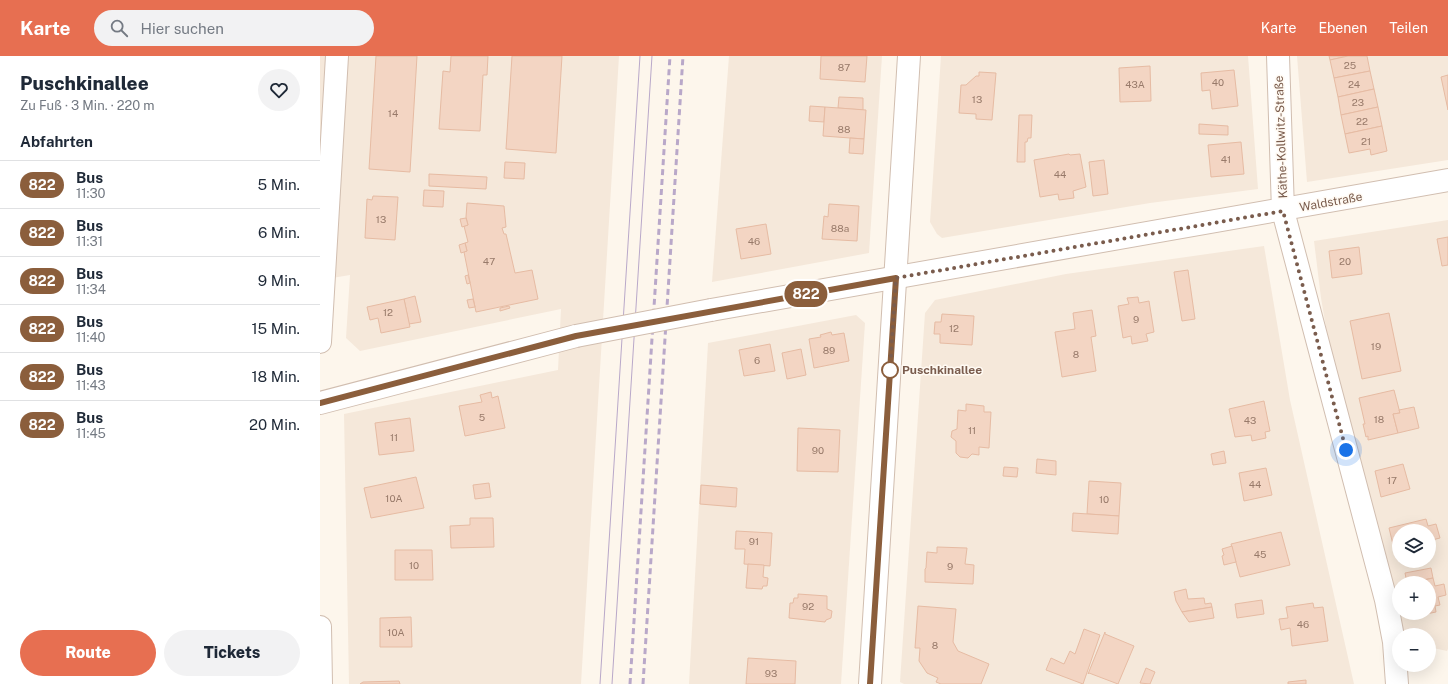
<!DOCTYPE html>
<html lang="de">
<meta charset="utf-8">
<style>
body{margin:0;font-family:"Public Sans",sans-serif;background:#f2f2f3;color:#1f2937;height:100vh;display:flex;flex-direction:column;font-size:15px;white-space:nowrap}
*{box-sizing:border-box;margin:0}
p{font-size:13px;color:#747a83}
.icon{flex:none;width:22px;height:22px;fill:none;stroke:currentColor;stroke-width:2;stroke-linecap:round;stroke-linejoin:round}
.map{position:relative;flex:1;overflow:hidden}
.details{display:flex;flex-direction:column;background:#fff;width:320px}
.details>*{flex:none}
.badge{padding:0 8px;border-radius:13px;font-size:14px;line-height:26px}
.fabs{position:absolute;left:1072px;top:468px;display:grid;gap:8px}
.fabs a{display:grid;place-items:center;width:44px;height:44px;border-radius:50%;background:#fff;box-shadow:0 4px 16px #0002;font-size:20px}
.you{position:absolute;width:20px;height:20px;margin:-10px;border:3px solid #fff;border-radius:50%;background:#1a73e8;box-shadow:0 0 0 6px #1a73e833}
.map>.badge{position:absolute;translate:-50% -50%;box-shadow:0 0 0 2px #fff}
h2{padding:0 20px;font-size:15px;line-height:36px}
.round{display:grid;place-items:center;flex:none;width:42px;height:42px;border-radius:21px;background:#f2f2f3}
.overview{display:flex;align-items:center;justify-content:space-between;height:68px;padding:0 20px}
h1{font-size:19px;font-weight:800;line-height:30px}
.action{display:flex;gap:8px;margin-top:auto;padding:8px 20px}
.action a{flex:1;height:46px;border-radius:24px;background:#e76f51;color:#fff;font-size:16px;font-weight:800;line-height:46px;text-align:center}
.action a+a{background:#f2f2f3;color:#1f2937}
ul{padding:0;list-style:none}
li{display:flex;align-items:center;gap:12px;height:48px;padding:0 20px;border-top:1px solid #e0e1e3}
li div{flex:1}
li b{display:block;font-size:15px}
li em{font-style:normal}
li .badge{min-width:44px;font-weight:700;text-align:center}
header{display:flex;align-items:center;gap:24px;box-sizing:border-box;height:56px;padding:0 20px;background:#e76f51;color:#fff}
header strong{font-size:19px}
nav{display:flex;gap:22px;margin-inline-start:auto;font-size:14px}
.search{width:280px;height:36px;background:#f2f2f3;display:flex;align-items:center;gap:10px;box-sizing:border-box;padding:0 14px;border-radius:22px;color:#747a83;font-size:15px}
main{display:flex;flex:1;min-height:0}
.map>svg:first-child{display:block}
.residential{fill:#f5e8da;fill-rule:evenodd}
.building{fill:#f3d5c3;stroke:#e6bba3}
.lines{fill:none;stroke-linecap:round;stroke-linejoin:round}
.street-casing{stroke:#d1beb0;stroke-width:24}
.street{stroke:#fff;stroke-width:22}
.tram{stroke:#b9a8c9;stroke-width:1}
.rail{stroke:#b9a8c9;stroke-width:3;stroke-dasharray:6 4;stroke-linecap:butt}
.street-bridge-casing{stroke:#d1beb0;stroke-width:24;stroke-linecap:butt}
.street-bridge{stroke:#fff;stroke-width:22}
.line-casing{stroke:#fff;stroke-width:9}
.line{stroke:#8b5e3c;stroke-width:6}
.walk{stroke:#7a5c4d;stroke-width:4;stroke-dasharray:0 7.2}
.stop-dot{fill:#fff;stroke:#8b5e3c;stroke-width:2}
.labels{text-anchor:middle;stroke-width:3;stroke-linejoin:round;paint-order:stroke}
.number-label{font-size:10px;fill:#987a6a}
.street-label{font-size:12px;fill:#7a5c4d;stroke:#fffaf3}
.stop-label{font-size:12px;font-weight:bold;fill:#7a5c4d;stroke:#fffaf3;text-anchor:start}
</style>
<header>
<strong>Karte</strong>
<div class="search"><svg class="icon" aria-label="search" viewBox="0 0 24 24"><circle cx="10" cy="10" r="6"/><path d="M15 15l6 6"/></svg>Hier suchen</div>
<nav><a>Karte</a><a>Ebenen</a><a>Teilen</a></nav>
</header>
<main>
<section class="details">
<div class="overview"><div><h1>Puschkinallee</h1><p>Zu Fuß · 3 Min. · 220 m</p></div><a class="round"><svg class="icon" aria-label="heart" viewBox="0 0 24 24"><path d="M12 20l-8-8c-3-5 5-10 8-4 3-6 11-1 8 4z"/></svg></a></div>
<h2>Abfahrten</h2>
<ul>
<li><span class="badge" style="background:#8b5e3c;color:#fff">822</span><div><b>Bus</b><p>11:30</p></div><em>5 Min.</em></li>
<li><span class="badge" style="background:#8b5e3c;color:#fff">822</span><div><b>Bus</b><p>11:31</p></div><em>6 Min.</em></li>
<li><span class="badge" style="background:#8b5e3c;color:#fff">822</span><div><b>Bus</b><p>11:34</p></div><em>9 Min.</em></li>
<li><span class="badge" style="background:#8b5e3c;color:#fff">822</span><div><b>Bus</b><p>11:40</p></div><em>15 Min.</em></li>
<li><span class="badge" style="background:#8b5e3c;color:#fff">822</span><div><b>Bus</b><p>11:43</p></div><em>18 Min.</em></li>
<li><span class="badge" style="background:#8b5e3c;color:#fff">822</span><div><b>Bus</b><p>11:45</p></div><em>20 Min.</em></li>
</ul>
<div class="action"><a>Route</a><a>Tickets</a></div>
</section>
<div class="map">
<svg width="1128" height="628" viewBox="0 0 1128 628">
<rect width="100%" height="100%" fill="#fdf6ec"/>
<g class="residential">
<path d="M 0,0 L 299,0 L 261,628 L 29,628 L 24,358 L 238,314 L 241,253 L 40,295 L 26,282 L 30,219 L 0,224 Z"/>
<path d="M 409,0 L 562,0 L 549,197 L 392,226 Z"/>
<path d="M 621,0 L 928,0 L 938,133 L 830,147 L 622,182 L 617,178 L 610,166 Z"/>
<path d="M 977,0 L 1128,0 L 1128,104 L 987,126 Z"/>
<path d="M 1128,164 L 1128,593 L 1127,595 L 1109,591 L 1109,579 L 1079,579 L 1017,335 L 1001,242 L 994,185 ZM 1079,475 L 1109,475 L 1109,505 L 1079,505 ZM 1079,527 L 1109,527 L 1109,557 L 1079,557 Z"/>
<path d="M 944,190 L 970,344 L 1034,628 L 584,628 L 580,626 L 605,257 L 615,244 L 746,218 Z"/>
<path d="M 536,259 L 545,267 L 521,628 L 369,628 L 388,287 Z"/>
</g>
<g class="building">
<path d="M 56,0 L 97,0 L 90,116 L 49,113 Z"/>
<path d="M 131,0 L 168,0 L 167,19 L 163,19 L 160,75 L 119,73 L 123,15 L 130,16 Z"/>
<path d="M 192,0 L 242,0 L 236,97 L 186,93 Z"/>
<path d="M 501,0 L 547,0 L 545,26 L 500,23 Z"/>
<path d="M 1009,0 L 1028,0 L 1010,4 Z"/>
<path d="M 1028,0 L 1047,0 L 1050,15 L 1014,22 L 1010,4 Z"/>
<path d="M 830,10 L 831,45 L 800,46 L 799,12 Z"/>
<path d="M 914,14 L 918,50 L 892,53 L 890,34 L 882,35 L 881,17 Z"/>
<path d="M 1050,15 L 1054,33 L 1018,41 L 1014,22 Z"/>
<path d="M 659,16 L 676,17 L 672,64 L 656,63 L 656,58 L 639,57 L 641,29 L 646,29 L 656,20 L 659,20 Z"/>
<path d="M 1128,19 L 1128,54 L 1121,21 Z"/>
<path d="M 1054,33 L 1058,51 L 1021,59 L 1018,41 Z"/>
<path d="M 519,41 L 543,42 L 543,54 L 518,52 Z"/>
<path d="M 490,50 L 505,51 L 504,66 L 489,65 Z"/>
<path d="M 505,51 L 546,54 L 544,83 L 503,80 Z"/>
<path d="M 1058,51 L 1062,70 L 1025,78 L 1021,59 Z"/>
<path d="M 699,59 L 712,59 L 711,82 L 708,82 L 707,86 L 705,86 L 705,106 L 697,106 Z"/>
<path d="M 879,68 L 908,70 L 908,79 L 879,78 Z"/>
<path d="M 1062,70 L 1067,95 L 1051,99 L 1050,93 L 1029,97 L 1025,78 Z"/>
<path d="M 530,82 L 544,83 L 543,98 L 529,97 Z"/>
<path d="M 921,86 L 924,118 L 891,121 L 888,89 Z"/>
<path d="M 749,98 L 750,99 L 760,98 L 766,131 L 753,135 L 754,142 L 739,144 L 738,138 L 720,141 L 714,104 Z"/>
<path d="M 784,104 L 788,138 L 773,140 L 769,106 Z"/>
<path d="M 185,106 L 205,107 L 204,123 L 184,122 Z"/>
<path d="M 109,118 L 167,121 L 166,133 L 109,130 Z"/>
<path d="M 104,134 L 124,135 L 123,151 L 103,150 Z"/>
<path d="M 53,140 L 78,141 L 75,184 L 45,182 L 47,143 L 52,144 Z"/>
<path d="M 147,147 L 184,150 L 186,171 L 182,172 L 184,178 L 186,178 L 195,217 L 212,214 L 218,243 L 156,256 L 144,196 L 147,195 L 145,187 L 148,186 L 144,170 L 148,169 L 146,161 Z"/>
<path d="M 509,148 L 539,150 L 537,185 L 502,183 L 504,160 L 508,161 Z"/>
<path d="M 146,162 L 148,169 L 142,171 L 140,163 Z"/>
<path d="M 446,168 L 451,198 L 421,203 L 416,173 Z"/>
<path d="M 1128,181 L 1128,209 L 1122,210 L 1117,183 Z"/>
<path d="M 145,187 L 147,195 L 141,197 L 139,189 Z"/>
<path d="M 1039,191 L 1042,218 L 1012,222 L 1009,195 Z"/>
<path d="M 868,214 L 875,263 L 862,265 L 854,216 Z"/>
<path d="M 148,219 L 150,227 L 147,228 L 145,220 Z"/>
<path d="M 95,240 L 101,266 L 89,268 L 84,243 Z"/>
<path d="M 818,241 L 819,247 L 829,245 L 834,276 L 826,278 L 828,285 L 812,288 L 811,280 L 803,282 L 798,250 L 809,248 L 807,242 Z"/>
<path d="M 84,243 L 90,271 L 61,277 L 58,262 L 50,264 L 47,251 Z"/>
<path d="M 153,243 L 155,251 L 149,252 L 147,244 Z"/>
<path d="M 189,250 L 190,252 L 180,255 L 180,252 Z"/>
<path d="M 772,254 L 776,280 L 771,281 L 776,315 L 742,321 L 735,276 L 755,273 L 753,257 Z"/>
<path d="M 1069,257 L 1081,315 L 1042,323 L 1030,265 Z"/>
<path d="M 622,258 L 654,260 L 652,289 L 620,287 L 620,278 L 614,278 L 615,266 L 621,266 Z"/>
<path d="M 511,276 L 512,279 L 524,277 L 529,305 L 494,312 L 489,283 L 501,281 L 500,279 Z"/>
<path d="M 450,288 L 455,315 L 424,320 L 419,294 Z"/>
<path d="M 481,293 L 486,319 L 467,323 L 462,297 Z"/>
<path d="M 1074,334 L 1080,357 L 1073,358 L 1078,377 L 1048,384 L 1048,380 L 1046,381 L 1043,368 L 1045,368 L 1039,342 Z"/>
<path d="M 171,336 L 172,342 L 178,340 L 185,372 L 145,380 L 139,350 L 162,346 L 160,339 Z"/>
<path d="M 944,345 L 950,375 L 945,376 L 946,382 L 932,385 L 931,379 L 915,381 L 909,353 Z"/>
<path d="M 646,348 L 664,350 L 664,356 L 671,356 L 669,392 L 659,391 L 659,399 L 652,398 L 648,402 L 640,401 L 636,397 L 636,385 L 631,381 L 632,375 L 637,373 L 638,354 L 646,355 Z"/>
<path d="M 1094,351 L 1099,372 L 1078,377 L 1073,358 L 1080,357 L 1079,354 Z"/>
<path d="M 90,362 L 94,395 L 59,399 L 55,367 Z"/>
<path d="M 478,372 L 520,374 L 518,416 L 477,415 Z"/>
<path d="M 904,395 L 906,407 L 893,409 L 891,398 Z"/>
<path d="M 717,403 L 736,405 L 736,419 L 716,417 Z"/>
<path d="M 1083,408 L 1090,433 L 1061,441 L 1055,415 Z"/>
<path d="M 684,411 L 698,412 L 697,421 L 683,420 Z"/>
<path d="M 946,412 L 952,439 L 924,445 L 919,417 Z"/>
<path d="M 96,421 L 104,452 L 51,462 L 44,432 Z"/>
<path d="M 769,425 L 801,427 L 799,460 L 767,458 Z"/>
<path d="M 169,427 L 171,441 L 155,443 L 153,429 Z"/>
<path d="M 381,429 L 417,432 L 416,451 L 380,448 Z"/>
<path d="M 753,457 L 799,460 L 798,478 L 752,475 Z"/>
<path d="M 150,462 L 173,462 L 174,491 L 131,492 L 130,470 L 150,469 Z"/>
<path d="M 1106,463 L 1108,470 L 1116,468 L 1120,482 L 1112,484 L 1114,492 L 1109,493 L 1109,475 L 1079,475 L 1079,500 L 1076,501 L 1069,472 Z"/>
<path d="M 416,475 L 452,477 L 450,510 L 424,508 L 425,493 L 415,493 Z"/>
<path d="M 961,476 L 970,509 L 920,521 L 911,488 Z"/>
<path d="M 912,490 L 916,506 L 904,509 L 902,500 L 904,499 L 902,493 Z"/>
<path d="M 617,491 L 647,492 L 645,508 L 654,509 L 653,528 L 605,526 L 605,513 L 606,512 L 607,496 L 617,497 Z"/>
<path d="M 75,494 L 112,494 L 113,524 L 75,524 Z"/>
<path d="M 428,508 L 444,509 L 443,521 L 448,522 L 447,530 L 443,530 L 442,533 L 426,532 Z"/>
<path d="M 1111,512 L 1113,522 L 1087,527 L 1085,517 Z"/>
<path d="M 1113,522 L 1115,530 L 1124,528 L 1126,539 L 1118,541 L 1120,549 L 1115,550 L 1116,556 L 1106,558 L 1106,557 L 1109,557 L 1109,527 L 1091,527 Z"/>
<path d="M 866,533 L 868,543 L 884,542 L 885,548 L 891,547 L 892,551 L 862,556 L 856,545 L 854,536 Z"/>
<path d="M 478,538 L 507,540 L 507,553 L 512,555 L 511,562 L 506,564 L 505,566 L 469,562 L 470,547 L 473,547 L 474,542 L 478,542 Z"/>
<path d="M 942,544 L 944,558 L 917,562 L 915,548 Z"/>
<path d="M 993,547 L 994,552 L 1003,551 L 1008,585 L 972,590 L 970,572 L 961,574 L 959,563 L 968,562 L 966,551 Z"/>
<path d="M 598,550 L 636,553 L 633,586 L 638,595 L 669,608 L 661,628 L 621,628 L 616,626 L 618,622 L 607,617 L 599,605 L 600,592 L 595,592 Z"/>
<path d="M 892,551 L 894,562 L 869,566 L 862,556 Z"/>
<path d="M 91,561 L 92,591 L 60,591 L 60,562 Z"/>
<path d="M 764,573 L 780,579 L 763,628 L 726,614 L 731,602 L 744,608 L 750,595 L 755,598 Z"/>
<path d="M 785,576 L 785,578 L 814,590 L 798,628 L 769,617 L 768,618 Z"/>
<path d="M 428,602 L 476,605 L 475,628 L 426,628 Z"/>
<path d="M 826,612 L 835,616 L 830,628 L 820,627 Z"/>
<path d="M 986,624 L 986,628 L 968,628 L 968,626 Z"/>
<path d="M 79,625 L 80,628 L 40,628 L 43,626 Z"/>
</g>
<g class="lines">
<g class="street-casing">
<g id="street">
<path d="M 958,0 L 963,155 L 1066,544 L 1074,586 L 1077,628"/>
<path d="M 391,254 L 1128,124"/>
<path d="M 0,286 L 17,0"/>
<path d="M 0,347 L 256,280"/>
<path d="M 0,571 L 1,628"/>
<path d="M 550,628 L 589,0"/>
</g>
</g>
<use href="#street" class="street"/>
<g class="tram">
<path d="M 280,628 L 320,0"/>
<path d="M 292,628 L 332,0"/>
</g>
<g class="rail">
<path d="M 310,628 L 350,0"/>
<path d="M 323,628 L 363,0"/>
</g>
<g class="street-bridge-casing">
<path id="street-bridge" d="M 256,280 L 391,254"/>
</g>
<use href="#street-bridge" class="street-bridge"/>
</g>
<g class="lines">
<g class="line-casing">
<path id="line" d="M 0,347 L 256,280 L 576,222 L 550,628"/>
</g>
<use href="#line" class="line"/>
<path class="walk" d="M 570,314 L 576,222 L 963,155 L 1026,394"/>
</g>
<circle class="stop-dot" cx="570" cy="314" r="8"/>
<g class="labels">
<g class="number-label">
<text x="1030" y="13">25</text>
<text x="524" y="15">87</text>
<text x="898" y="30">40</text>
<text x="815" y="32">43A</text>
<text x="1034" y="32">24</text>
<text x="657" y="47">13</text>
<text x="1038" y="50">23</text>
<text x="73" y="61">14</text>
<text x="1042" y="69">22</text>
<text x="524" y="77">88</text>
<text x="1046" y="89">21</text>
<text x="906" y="107">41</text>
<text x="740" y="122">44</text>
<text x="61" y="167">13</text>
<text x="520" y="176">88a</text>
<text x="434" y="189">46</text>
<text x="169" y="209">47</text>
<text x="1025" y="209">20</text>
<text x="68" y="260">12</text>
<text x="816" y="267">9</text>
<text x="634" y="276">12</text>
<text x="1056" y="294">19</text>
<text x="509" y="298">89</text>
<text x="756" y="302">8</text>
<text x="437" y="308">6</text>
<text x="162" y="365">5</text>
<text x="1059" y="367">18</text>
<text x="930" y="368">43</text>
<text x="652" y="378">11</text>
<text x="74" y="385">11</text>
<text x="498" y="398">90</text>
<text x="1072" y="428">17</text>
<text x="935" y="432">44</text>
<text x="74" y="446">10A</text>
<text x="784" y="447">10</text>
<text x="434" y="489">91</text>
<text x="940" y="502">45</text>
<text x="94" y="513">10</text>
<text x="630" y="514">9</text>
<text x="488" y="554">92</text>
<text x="983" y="572">46</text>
<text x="76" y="580">10A</text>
<text x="615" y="593">8</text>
<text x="451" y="621">93</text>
</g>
<g class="street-label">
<text transform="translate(961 81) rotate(-92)" y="4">Käthe-Kollwitz-Straße</text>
<text transform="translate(1011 146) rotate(-10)" y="4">Waldstraße</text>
</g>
<g class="stop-label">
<text x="582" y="318">Puschkinallee</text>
</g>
</g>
</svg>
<div class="fabs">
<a><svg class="icon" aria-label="layers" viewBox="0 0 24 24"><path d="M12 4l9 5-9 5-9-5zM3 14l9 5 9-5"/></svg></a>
<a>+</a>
<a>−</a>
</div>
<div class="you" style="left:1026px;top:394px"></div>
<b class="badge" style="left:486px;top:238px;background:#8b5e3c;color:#fff">822</b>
</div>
</main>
